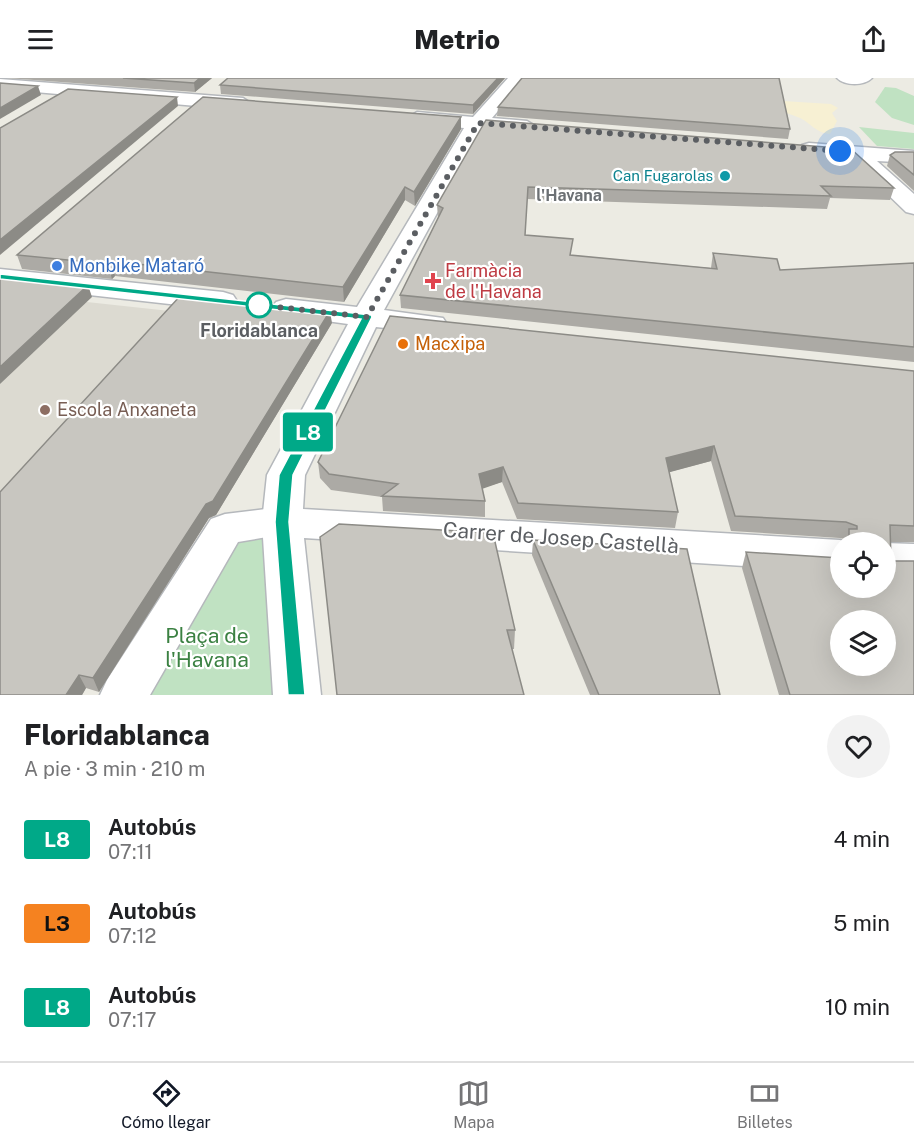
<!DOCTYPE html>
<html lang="es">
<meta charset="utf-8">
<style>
body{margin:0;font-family:"Public Sans",sans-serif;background:#f2f2f2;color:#202124;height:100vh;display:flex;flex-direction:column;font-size:22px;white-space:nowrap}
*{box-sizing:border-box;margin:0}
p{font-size:20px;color:#757577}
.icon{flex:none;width:33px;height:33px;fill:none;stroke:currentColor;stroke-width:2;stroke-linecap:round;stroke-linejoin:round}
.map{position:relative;height:617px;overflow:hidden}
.sheet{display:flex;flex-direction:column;background:#fff;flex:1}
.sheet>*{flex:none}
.badge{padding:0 12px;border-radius:4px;font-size:21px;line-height:39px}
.fabs{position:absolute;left:830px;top:454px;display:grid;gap:12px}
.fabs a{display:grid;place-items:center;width:66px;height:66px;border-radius:50%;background:#fff;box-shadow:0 6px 24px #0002;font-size:30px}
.you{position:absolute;width:30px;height:30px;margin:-15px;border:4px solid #fff;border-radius:50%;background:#1a73e8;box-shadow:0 0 0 9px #1a73e833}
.map>.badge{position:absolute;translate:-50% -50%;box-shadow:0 0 0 3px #fff}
.round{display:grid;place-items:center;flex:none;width:63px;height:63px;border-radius:32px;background:#f2f2f2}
.headline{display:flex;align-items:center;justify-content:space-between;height:102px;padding:0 24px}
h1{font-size:28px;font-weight:800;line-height:45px}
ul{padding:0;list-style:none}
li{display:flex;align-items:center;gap:18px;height:84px;padding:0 24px}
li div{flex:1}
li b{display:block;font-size:22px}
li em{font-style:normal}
li .badge{min-width:66px;font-weight:700;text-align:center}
header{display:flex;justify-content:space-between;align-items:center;height:78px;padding:0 24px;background:#fff;font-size:27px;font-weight:800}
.tabs{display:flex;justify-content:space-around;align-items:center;height:84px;border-top:2px solid #e0e0e0;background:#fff;font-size:16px;color:#757577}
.tabs a{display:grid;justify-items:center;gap:3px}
.tabs .on{color:#111827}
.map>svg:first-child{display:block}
.education{fill:#dcdad1}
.green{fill:#c0e2c2}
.sand{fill:#f7f0d3}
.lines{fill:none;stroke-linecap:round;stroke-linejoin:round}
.pedestrian-casing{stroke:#b5b8bc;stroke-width:3}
.minor-casing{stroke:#b5b8bc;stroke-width:3}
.pedestrian{fill:#fff;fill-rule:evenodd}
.minor{fill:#fff;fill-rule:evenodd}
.wall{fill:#acaaa5}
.shaded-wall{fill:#8c8b86}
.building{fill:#c8c6c0;stroke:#8c8b86;stroke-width:1.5;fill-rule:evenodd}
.line{fill:#00a988;stroke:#fff;stroke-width:1.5}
.walk{stroke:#5b5e62;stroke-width:6;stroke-dasharray:0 10.8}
.culture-dot{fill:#0f9aa8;stroke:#fff;stroke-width:2}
.shop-dot{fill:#3f7fe0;stroke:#fff;stroke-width:2}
.health-dot{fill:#e0444e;stroke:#fff;stroke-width:2}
.stop-dot{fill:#fff;stroke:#00a988;stroke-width:3}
.food-dot{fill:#e8710a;stroke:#fff;stroke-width:2}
.education-dot{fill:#8d6e63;stroke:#fff;stroke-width:2}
.labels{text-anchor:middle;stroke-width:4.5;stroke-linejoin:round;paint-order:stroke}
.far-culture-label{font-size:15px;fill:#0d838f;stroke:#fff;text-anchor:end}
.far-neighbourhood-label{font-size:16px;font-weight:bold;fill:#6c7074;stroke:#fff}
.shop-label{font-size:18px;fill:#366cbe;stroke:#fff;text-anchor:start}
.health-label{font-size:18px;fill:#be3a42;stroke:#fff;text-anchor:start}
.stop-label{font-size:18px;font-weight:bold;fill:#5b5e62;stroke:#fff}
.food-label{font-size:18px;fill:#c56008;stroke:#fff;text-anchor:start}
.education-label{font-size:18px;fill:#785e54;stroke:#fff;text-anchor:start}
.near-street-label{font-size:21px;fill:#5b5e62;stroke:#fff}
.near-park-label{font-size:21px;fill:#3b8142;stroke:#fff}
</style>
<header><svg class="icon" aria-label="menu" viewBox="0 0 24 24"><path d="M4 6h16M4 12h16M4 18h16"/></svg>Metrio<svg class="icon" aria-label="share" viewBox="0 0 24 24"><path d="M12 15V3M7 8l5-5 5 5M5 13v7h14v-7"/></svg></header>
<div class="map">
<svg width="914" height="617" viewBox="0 0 914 617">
<rect width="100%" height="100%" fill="#ecebe3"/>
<path class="education" d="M 4,215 L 179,234 L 0,435 L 0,219 Z"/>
<g class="green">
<path d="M 885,9 L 896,10 L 914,18 L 914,47 L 892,40 L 875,24 Z"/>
<path d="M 859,49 L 914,55 L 914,71 L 877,68 Z"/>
<path d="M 268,444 L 278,617 L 124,617 L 225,451 Z"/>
</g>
<path class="sand" d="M 766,22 L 831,26 L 838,30 L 832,35 L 837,43 L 830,56 C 816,55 812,46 800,40 C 786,34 775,34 766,22 Z"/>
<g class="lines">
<g class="pedestrian-casing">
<path id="pedestrian" d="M 282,429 L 296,434 L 302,444 L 296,454 L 238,464 L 150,617 L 100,617 L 107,602 L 211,441 L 225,436 Z"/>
</g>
<g class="minor-casing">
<g id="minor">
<path d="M 508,0 L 526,0 L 492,40 L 527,43 L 537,49 L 527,55 L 482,53 L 384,232 L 443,240 L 447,246 L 443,252 L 432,255 L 376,249 L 305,397 L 303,431 L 840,462 L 849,465 L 840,465 L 840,494 L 304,460 L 321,617 L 273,617 L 262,444 L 267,397 L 348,246 L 276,236 L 272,230 L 276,224 L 286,221 L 357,229 L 464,50 L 417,46 L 407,40 L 417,34 L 473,39 Z"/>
<path d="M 837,0 L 872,0 C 864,8 845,8 837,0 Z"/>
<path d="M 0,1 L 243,20 L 252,26 L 243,32 L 0,11 Z"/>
<path d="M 809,65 L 914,73 L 914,85 L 877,83 L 914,116 L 914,136 L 906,134 L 851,81 L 802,75 L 799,71 L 802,67 Z"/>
<path d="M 0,191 L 223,214 L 233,217 L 237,223 L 233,229 L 223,232 L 0,207 Z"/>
<path d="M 885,465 L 914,466 L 914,498 L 885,497 Z"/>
</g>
</g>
<use href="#pedestrian" class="pedestrian"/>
<use href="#minor" class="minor"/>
</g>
<g class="wall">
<path d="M 7,0 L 212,0 L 195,14 Z"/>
<path d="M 228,0 L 505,0 L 473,36 L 221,16 L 220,7 Z"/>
<path d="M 498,29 L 790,51 L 788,61 L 497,38 Z"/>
<path d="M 486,42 L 894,110 L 890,122 L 830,120 L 827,131 L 527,121 L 525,157 L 571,177 L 711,190 L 713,175 L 780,192 L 914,185 L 914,284 L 401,230 L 400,217 L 438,140 L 437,127 Z"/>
<path d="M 461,51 L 415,128 L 405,122 L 344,224 L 115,198 L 112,201 L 22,191 L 17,177 Z"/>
<path d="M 914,74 L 914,113 L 887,88 L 890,77 Z"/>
<path d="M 332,245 L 216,437 L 209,440 L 99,614 L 86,610 L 82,617 L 0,617 Z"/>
<path d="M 914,293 L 914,464 L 891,464 L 891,483 L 914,617 L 779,617 L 742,490 L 746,474 L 840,510 L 885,465 L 843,465 L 845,461 L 840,460 L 731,453 L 711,383 L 669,394 L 678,434 L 675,450 L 517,441 L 502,404 L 482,410 L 485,423 L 485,439 L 383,433 L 382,419 L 331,412 L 320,400 L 318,384 Z"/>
<path d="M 320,459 L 515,552 L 514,571 L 512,571 Z"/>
<path d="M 533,462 L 720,617 L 590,617 L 532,477 Z"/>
</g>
<g class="shaded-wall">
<path d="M 200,0 L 212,0 L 195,14 L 194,5 Z"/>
<path d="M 498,0 L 505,0 L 473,36 L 473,27 Z"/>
<path d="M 38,8 L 41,17 L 0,41 L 0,30 Z"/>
<path d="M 177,19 L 178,28 L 0,177 L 0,162 Z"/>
<path d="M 461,39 L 461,51 L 415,128 L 414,114 Z"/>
<path d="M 405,109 L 405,122 L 344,224 L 343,209 Z"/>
<path d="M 111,183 L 115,198 L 112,201 L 108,186 Z"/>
<path d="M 88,207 L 92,219 L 0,306 L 0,289 Z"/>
<path d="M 330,233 L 332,245 L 216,437 L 209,440 L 99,614 L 93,600 Z"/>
<path d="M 714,368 L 711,383 L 663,396 L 666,380 Z"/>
<path d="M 503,389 L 502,404 L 479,412 L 479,396 Z"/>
<path d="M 79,597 L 86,610 L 82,617 L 66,617 Z"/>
</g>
<g class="building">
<path d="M 123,0 L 200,0 L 194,5 Z"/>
<path d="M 228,0 L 498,0 L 473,27 L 220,7 Z"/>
<path d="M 522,0 L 779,0 L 790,51 L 498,29 Z"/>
<path d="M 0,5 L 38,8 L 0,30 Z"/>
<path d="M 68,11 L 177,19 L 0,162 L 0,50 Z"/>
<path d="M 203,19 L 461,39 L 414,114 L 405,109 L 343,209 L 111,183 L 108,186 L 17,177 Z"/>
<path d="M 486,42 L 851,71 L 894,110 L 821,108 L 831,118 L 528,109 L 525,157 L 573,161 L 570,177 L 717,191 L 713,175 L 777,181 L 780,192 L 914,185 L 914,269 L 400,217 L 443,130 L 437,127 Z"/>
<path d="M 895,74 L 914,74 L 914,97 L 890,77 Z"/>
<path d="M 0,198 L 88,207 L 0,289 Z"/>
<path d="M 181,217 L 330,233 L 213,423 L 206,426 L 93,600 L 79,597 L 66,617 L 0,617 L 0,414 Z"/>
<path d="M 390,238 L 914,293 L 914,448 L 890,447 L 891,483 L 914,483 L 914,617 L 790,617 L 746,474 L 840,480 L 840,510 L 885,510 L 885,465 L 849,465 L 849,451 L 857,451 L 857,448 L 846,444 L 735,438 L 714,368 L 666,380 L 678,434 L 518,425 L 503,389 L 479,396 L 485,423 L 382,418 L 398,406 L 329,396 L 318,384 ZM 840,543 L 885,543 L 885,588 L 840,588 Z"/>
<path d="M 339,446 L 493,455 L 515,552 L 507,552 L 524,617 L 337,617 L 320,459 Z"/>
<path d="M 533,462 L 687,471 L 720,617 L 599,617 Z"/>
</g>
<path class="line" d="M 0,196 L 371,237 L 372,239 L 293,397 L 289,444 L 305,617 L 288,617 L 275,444 L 279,397 L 361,241 L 0,201 Z"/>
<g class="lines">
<path class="walk" d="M 259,227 L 367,239 L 478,45 L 840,73"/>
</g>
<circle class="culture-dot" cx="725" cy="98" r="6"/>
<circle class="shop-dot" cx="57" cy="188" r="6"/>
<path class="health-dot" d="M430 194h6v6h6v6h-6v6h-6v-6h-6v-6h6z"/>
<circle class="stop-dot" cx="259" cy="227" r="12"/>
<circle class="food-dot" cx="403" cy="266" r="6"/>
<circle class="education-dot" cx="45" cy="332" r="6"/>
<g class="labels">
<g class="far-culture-label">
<text x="713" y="103">Can Fugarolas</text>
</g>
<g class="far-neighbourhood-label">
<text x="569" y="123">l'Havana</text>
</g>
<g class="shop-label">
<text x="69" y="194">Monbike Mataró</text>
</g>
<g class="health-label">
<text x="445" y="199">Farmàcia<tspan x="445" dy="21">de l'Havana</tspan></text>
</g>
<g class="stop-label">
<text x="259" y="259">Floridablanca</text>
</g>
<g class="food-label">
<text x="415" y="272">Macxipa</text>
</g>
<g class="education-label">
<text x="57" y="338">Escola Anxaneta</text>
</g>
<g class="near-street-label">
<text transform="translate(561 460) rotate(4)" y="7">Carrer de Josep Castellà</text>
</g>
<g class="near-park-label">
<text x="207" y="565">Plaça de<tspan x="207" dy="24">l'Havana</tspan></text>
</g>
</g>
</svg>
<div class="fabs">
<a><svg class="icon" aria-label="locate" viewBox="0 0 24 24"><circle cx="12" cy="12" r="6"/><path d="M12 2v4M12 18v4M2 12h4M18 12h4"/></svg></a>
<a><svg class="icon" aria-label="layers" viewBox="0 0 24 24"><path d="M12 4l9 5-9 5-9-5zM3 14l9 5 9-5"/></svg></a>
</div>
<div class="you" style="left:840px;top:73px"></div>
<b class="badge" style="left:308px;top:354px;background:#00a988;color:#fff">L8</b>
</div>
<section class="sheet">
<div class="headline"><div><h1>Floridablanca</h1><p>A pie · 3 min · 210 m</p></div><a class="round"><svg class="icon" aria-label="heart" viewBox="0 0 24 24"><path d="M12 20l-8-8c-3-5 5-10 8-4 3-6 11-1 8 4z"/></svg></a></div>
<ul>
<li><span class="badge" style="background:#00a988;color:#fff">L8</span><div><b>Autobús</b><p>07:11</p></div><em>4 min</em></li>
<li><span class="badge" style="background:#f58220;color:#111">L3</span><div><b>Autobús</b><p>07:12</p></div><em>5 min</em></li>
<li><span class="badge" style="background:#00a988;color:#fff">L8</span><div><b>Autobús</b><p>07:17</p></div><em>10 min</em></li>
</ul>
</section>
<nav class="tabs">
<a class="on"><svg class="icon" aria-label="directions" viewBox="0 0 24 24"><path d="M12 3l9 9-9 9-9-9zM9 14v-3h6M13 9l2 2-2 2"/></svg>Cómo llegar</a>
<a><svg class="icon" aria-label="map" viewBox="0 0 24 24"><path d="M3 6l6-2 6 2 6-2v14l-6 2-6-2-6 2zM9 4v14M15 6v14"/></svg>Mapa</a>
<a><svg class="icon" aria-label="tickets" viewBox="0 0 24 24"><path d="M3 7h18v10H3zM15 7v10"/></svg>Billetes</a>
</nav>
